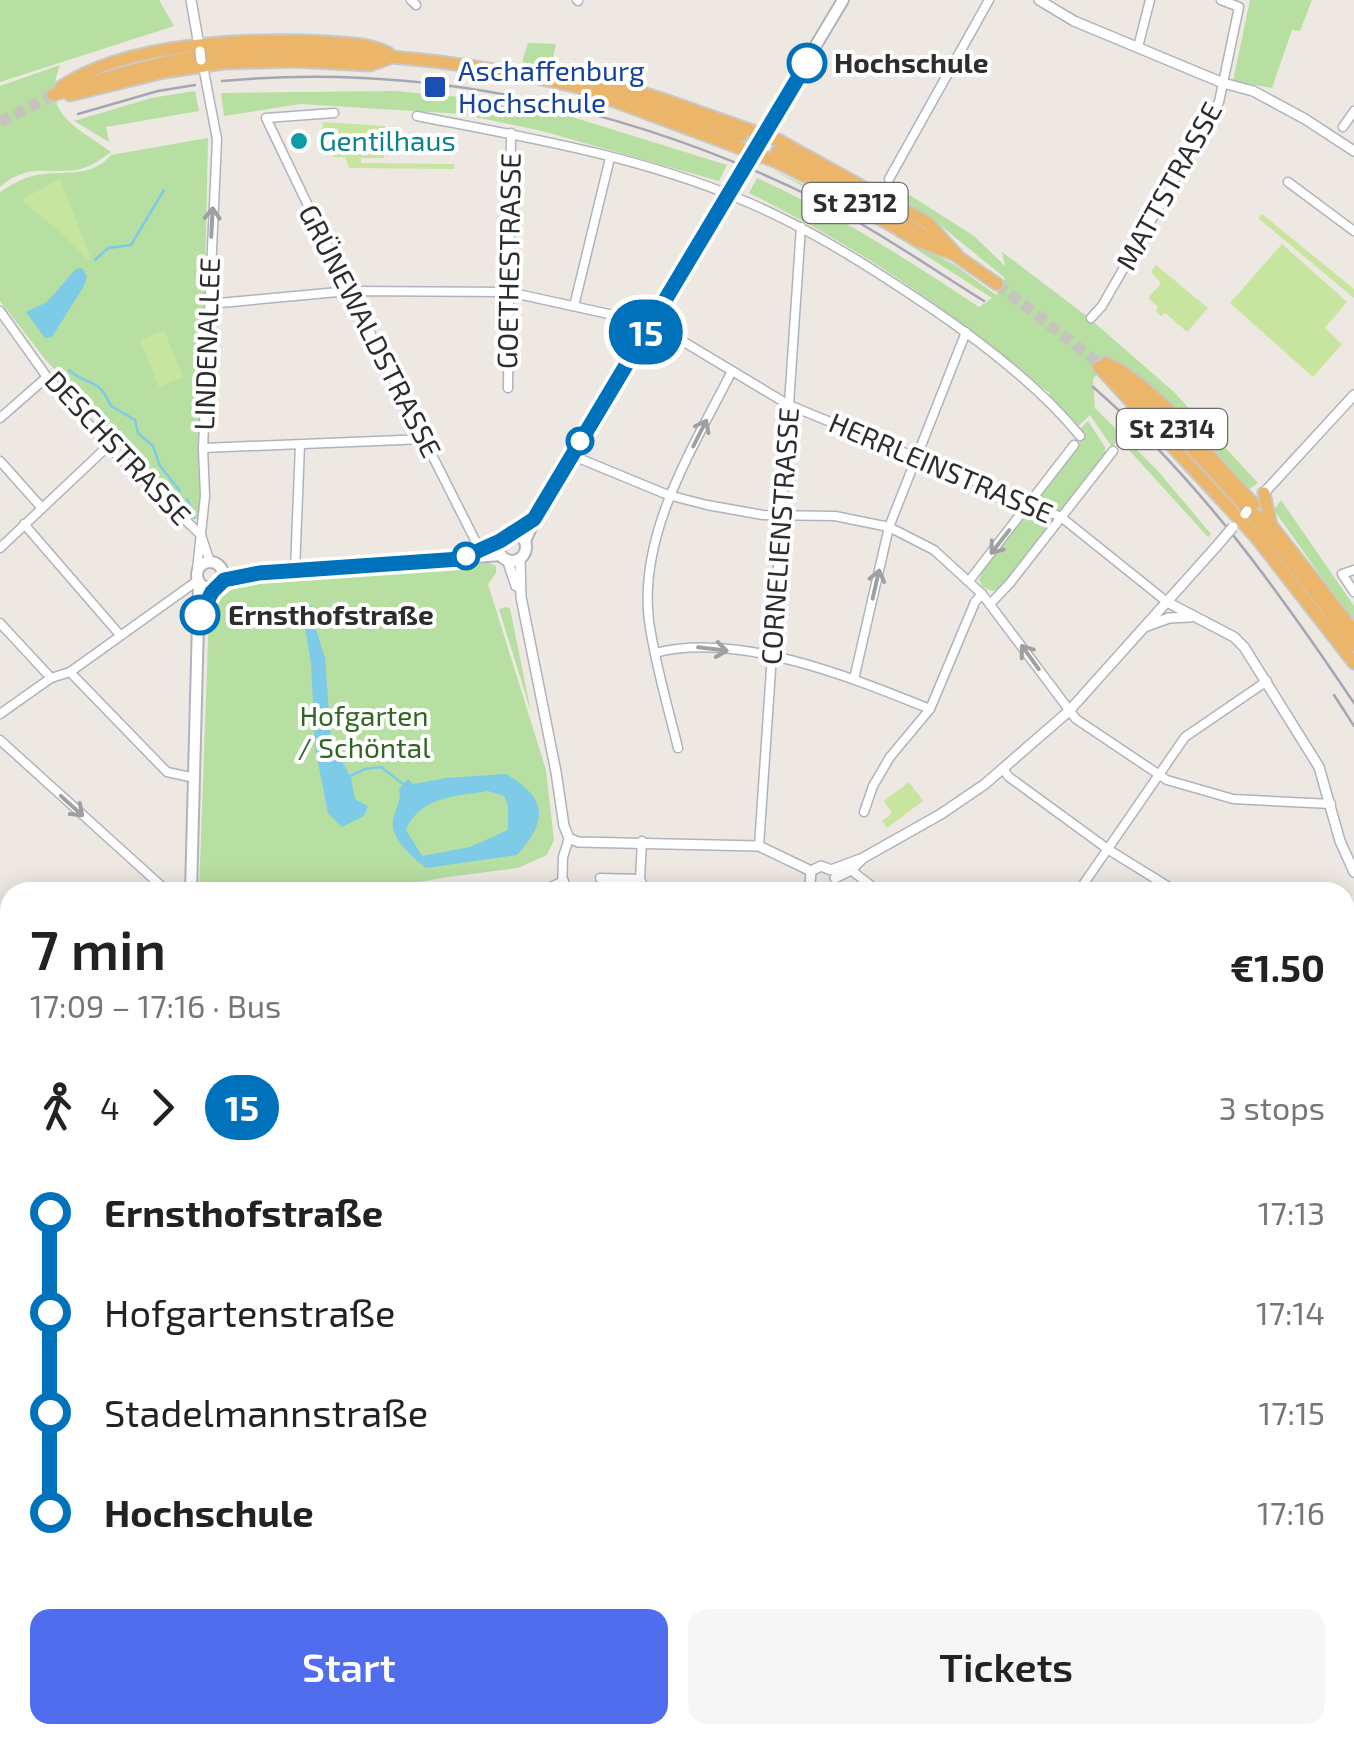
<!DOCTYPE html>
<meta charset="utf-8">
<style>
body{margin:0;font-family:"Exo 2",sans-serif;background:#f6f6f6;color:#222;height:100vh;display:flex;flex-direction:column;font-size:38px;white-space:nowrap}
*{box-sizing:border-box;margin:0}
p{font-size:32px;color:#767676}
.icon{flex:none;width:55px;height:55px;fill:none;stroke:currentColor;stroke-width:2;stroke-linecap:round;stroke-linejoin:round}
.map{position:relative;flex:1;overflow:hidden}
.details{position:absolute;left:0px;top:882px;width:1355px;height:862px;display:flex;flex-direction:column;background:#fff;border-radius:30px 30px 0 0;box-shadow:0 5px 25px #0003}
.details>*{flex:none}
.badge{padding:0 20px;border-radius:32px;font-size:35px;line-height:65px}
.map>.badge{position:absolute;translate:-50% -50%;box-shadow:0 0 0 5px #fff}
.legs{display:flex;align-items:center;gap:15px;height:110px;padding:0 30px;font-size:32px}
.legs p{margin-inline-start:auto}
.overview{display:flex;align-items:center;justify-content:space-between;height:170px;padding:0 30px}
h1{font-size:55px;font-weight:600;line-height:75px}
.button{display:flex;gap:20px;margin-top:auto;padding:20px 30px}
.button a{flex:1;height:115px;border-radius:20px;background:#4f6dec;color:#fff;font-size:40px;font-weight:600;line-height:115px;text-align:center}
.button a+a{background:#f6f6f6;color:#222}
ul{padding:0 30px;list-style:none}
li{display:flex;align-items:center;gap:35px;height:100px;font-size:38px}
li i{display:grid;place-items:center;width:15px;height:100%;margin:0 12px;background:currentColor}
li i::after{content:'';width:25px;height:25px;margin:-12px;border:8px solid;border-radius:50%;background:#fff}
li p{margin-inline-start:auto}
li:first-child i{background:linear-gradient(#0000 50%,currentColor 0)}
li:last-child i{background:linear-gradient(currentColor 50%,#0000 0)}
.map>svg:first-child{display:block}
.green{fill:#b7dfa2}
.pitch{fill:#c8e59f}
.water{fill:#7dcbe6;fill-rule:evenodd}
.lines{fill:none;stroke-linecap:round;stroke-linejoin:round}
.stream{stroke:#7dcbe6;stroke-width:2.5}
.trunk-tunnel{stroke:#c7c3bd;stroke-width:11;stroke-dasharray:11 5.5;stroke-linecap:butt}
.minor-casing{stroke:#b1b3bc;stroke-width:11}
.tertiary-casing{stroke:#b1b3bc;stroke-width:12}
.secondary-casing{stroke:#b1b3bc;stroke-width:14}
.trunk-casing{stroke:#c8c8c8;stroke-width:15}
.minor{stroke:#fff;stroke-width:8}
.tertiary{stroke:#fff;stroke-width:9}
.secondary{stroke:#fff;stroke-width:10}
.trunk{stroke:#ecb66a;stroke-width:11}
.rail{stroke:#a3a6b5;stroke-width:2.5}
.tertiary-bridge-casing{stroke:#b1b3bc;stroke-width:12;stroke-linecap:butt}
.secondary-bridge-casing{stroke:#b1b3bc;stroke-width:14;stroke-linecap:butt}
.tertiary-bridge{stroke:#fff;stroke-width:9}
.secondary-bridge{stroke:#fff;stroke-width:10}
.oneway{stroke:#a0a0a0}
.line-1-casing{stroke:#fff;stroke-width:22}
.line-1{stroke:#0072bc;stroke-width:15}
.stop-1-dot{fill:#fff;stroke:#0072bc;stroke-width:5}
.transit-dot{fill:#1a4fb4;stroke:#fff;stroke-width:4}
.culture-dot{fill:#0f9aa8;stroke:#fff;stroke-width:4}
.labels{text-anchor:middle;stroke-width:8;stroke-linejoin:round;paint-order:stroke}
.shield{fill:#fff;stroke:#6c6c6c;stroke-width:2.5}
.shield-label{font-size:25px;font-weight:bold;fill:#2d2d2d}
.stop-label{font-size:28px;font-weight:bold;fill:#2d2d2d;stroke:#fff;text-anchor:start}
.transit-label{font-size:28px;fill:#164399;stroke:#fff;text-anchor:start}
.culture-label{font-size:28px;fill:#0d838f;stroke:#fff;text-anchor:start}
.street-label{font-size:28px;fill:#2d2d2d;stroke:#fff}
.park-label{font-size:28px;fill:#306621;stroke:#fff}
</style>
<div class="map">
<svg width="1354" height="1743" viewBox="0 0 1354 1743">
<rect width="100%" height="100%" fill="#ede8e1"/>
<g class="green">
<path d="M 0,0 L 159,0 L 174,26 L 0,82 Z"/>
<path d="M 1250,0 L 1312,0 L 1300,31 L 1292,30 L 1272,88 L 1233,81 Z"/>
<path d="M 528,43 L 556,44 L 551,68 L 522,62 Z"/>
<path d="M 60,65 C 41,115 76,126 111,152 C 101,159 89,168 76,170 C 43,174 29,163 0,187 L 0,86 Z"/>
<path d="M 195,91 L 199,111 L 106,127 L 109,142 L 74,121 L 151,98 Z"/>
<path d="M 395,91 L 527,103 L 727,165 L 719,181 L 542,131 L 461,114 L 301,104 L 224,116 L 221,93 Z"/>
<path d="M 208,138 L 200,516 L 196,519 L 191,519 L 45,359 L 0,301 L 0,192 C 11,185 24,177 37,175 C 64,170 91,179 111,155 Z"/>
<path d="M 769,168 L 852,208 L 955,265 L 996,295 L 1005,278 L 935,221 L 888,193 L 897,187 L 974,236 L 1005,266 L 1002,252 L 1088,317 L 1174,392 L 1258,483 L 1248,490 L 1127,370 L 1110,358 L 1093,379 L 1095,408 L 1157,470 L 1211,534 L 1208,537 L 1119,439 L 1112,447 L 1090,415 L 1077,427 L 1045,399 L 1050,393 L 1031,381 C 947,306 849,242 749,193 L 757,178 C 836,214 907,259 979,307 L 992,298 L 894,235 Z"/>
<path d="M 1088,421 L 1105,447 L 1105,456 L 999,589 L 992,591 L 983,587 L 979,580 L 982,572 L 1084,436 L 1079,430 Z"/>
<path d="M 1281,500 L 1354,606 L 1354,623 L 1274,510 Z"/>
<path d="M 489,563 L 496,566 L 496,573 L 488,584 L 546,770 L 554,840 L 547,855 L 518,868 L 441,878 L 368,892 L 199,892 L 209,614 L 218,600 L 237,586 L 297,578 Z"/>
<path d="M 507,607 L 510,609 L 531,712 L 499,609 Z"/>
<path d="M 370,1735 L 440,1735 L 443,1738 L 447,1735 L 476,1735 L 468,1743 L 373,1743 Z"/>
<path d="M 721,1735 L 809,1735 L 793,1743 L 704,1743 Z"/>
</g>
<g class="pitch">
<path d="M 323,122 L 385,126 L 384,158 L 361,158 L 361,163 L 454,164 L 454,169 L 349,168 L 345,157 L 333,157 L 334,131 L 322,133 Z"/>
<path d="M 60,179 L 91,259 L 89,261 L 57,229 L 21,200 Z"/>
<path d="M 1262,214 L 1354,289 L 1354,298 L 1258,218 Z"/>
<path d="M 1282,244 L 1347,302 L 1325,328 L 1342,344 L 1313,377 L 1230,303 Z"/>
<path d="M 1156,265 L 1208,308 L 1187,332 L 1165,313 L 1161,316 L 1156,311 L 1158,307 L 1148,298 L 1161,283 L 1151,272 Z"/>
<path d="M 164,330 L 183,377 L 159,387 L 140,340 Z"/>
<path d="M 909,782 L 923,801 L 887,828 L 882,821 L 892,813 L 884,801 Z"/>
</g>
<g class="water">
<path d="M 82,268 L 87,277 L 84,286 L 52,337 L 45,338 L 26,312 L 47,302 L 76,269 Z"/>
<path d="M 304,604 L 312,606 L 314,623 L 325,658 L 331,740 L 351,778 L 355,799 L 368,806 L 364,816 L 342,827 L 328,813 L 315,747 L 311,663 L 302,610 Z"/>
<path d="M 506,774 C 548,798 548,821 517,855 L 426,868 C 413,858 391,839 393,822 C 394,809 402,803 399,789 L 408,779 L 413,784 L 446,778 ZM 488,791 L 504,796 L 508,806 L 508,830 L 470,847 L 422,856 L 406,830 C 419,797 457,796 488,791 Z"/>
<path d="M 1345,1606 L 1354,1608 L 1354,1701 L 1345,1699 Z"/>
<path d="M 1345,1732 L 1354,1735 L 1354,1743 L 793,1743 L 809,1735 L 1345,1735 Z"/>
<path d="M 571,1735 L 721,1735 L 704,1743 L 550,1743 Z"/>
</g>
<g class="lines">
<g class="stream">
<path d="M 95,260 L 108,248 L 131,245 L 164,190"/>
<path d="M 69,370 C 89,388 97,375 111,406 L 135,420 L 138,433 L 153,446 L 160,466 L 180,491"/>
<path d="M 187,499 L 194,518"/>
<path d="M 348,777 L 365,769 L 381,767 L 403,784"/>
</g>
<g class="trunk-tunnel">
<path d="M 0,122 L 53,95"/>
<path d="M 741,136 L 777,152"/>
<path d="M 997,284 L 1101,365"/>
</g>
<g class="minor-casing">
<g id="minor">
<path d="M 411,0 L 416,5"/>
<path d="M 577,0 L 578,1"/>
<path d="M 1138,47 L 1150,0"/>
<path d="M 334,113 L 266,118 L 349,291 L 477,544"/>
<path d="M 417,116 C 525,137 638,156 740,199 C 808,227 870,267 931,308 C 984,344 1039,386 1080,436"/>
<path d="M 1343,127 L 1354,111"/>
<path d="M 889,179 L 989,0"/>
<path d="M 1288,182 L 1354,231"/>
<path d="M 209,304 L 349,291 L 509,292 L 645,322 L 659,327 L 789,405 L 1061,517 L 1167,602"/>
<path d="M 574,306 L 610,158"/>
<path d="M 0,311 L 47,377 L 108,446 L 201,535"/>
<path d="M 1091,318 L 1102,306 L 1219,102 L 1239,7 L 1221,0"/>
<path d="M 508,388 L 511,133"/>
<path d="M 0,418 L 47,377"/>
<path d="M 203,448 L 425,439"/>
<path d="M 571,455 L 668,495 L 707,505 L 763,515 L 835,516 L 889,527 L 934,550 L 982,594 L 1076,719 L 1167,780 L 1233,799 L 1331,804"/>
<path d="M 0,461 L 41,507"/>
<path d="M 24,524 L 120,635"/>
<path d="M 201,535 L 210,562"/>
<path d="M 0,548 L 108,446"/>
<path d="M 197,570 L 205,496 L 203,448 L 217,139 L 203,66"/>
<path d="M 295,570 L 300,445"/>
<path d="M 1354,570 L 1342,574 L 1354,592"/>
<path d="M 969,581 L 1074,445"/>
<path d="M 990,604 L 1010,583 L 1113,451"/>
<path d="M 0,623 L 51,678"/>
<path d="M 655,653 C 738,631 853,678 930,709"/>
<path d="M 70,672 L 167,772 L 195,778"/>
<path d="M 854,679 L 889,527 L 966,332"/>
<path d="M 0,714 L 51,678 L 70,672 L 197,581"/>
<path d="M 0,740 L 168,892"/>
<path d="M 678,748 C 668,707 655,664 649,621 C 638,533 694,446 732,371"/>
<path d="M 1003,769 L 1009,777 L 1109,850 L 1177,892"/>
<path d="M 864,812 L 873,786 L 890,757 L 930,709 L 975,602 L 982,594"/>
<path d="M 642,841 L 640,879 L 646,892"/>
<path d="M 759,846 L 801,227"/>
<path d="M 851,870 L 879,892"/>
<path d="M 600,878 L 640,879"/>
<path d="M 539,892 L 564,881"/>
<path d="M 562,892 L 563,857 L 569,838"/>
<path d="M 633,892 L 640,879"/>
<path d="M 1078,892 L 1185,737 L 1267,681"/>
<path d="M 1345,914 L 1354,909"/>
<path d="M 1345,1161 L 1354,1161"/>
<path d="M 0,1294 L 10,1292"/>
<path d="M 0,1402 L 10,1389"/>
<path d="M 0,1438 L 10,1444"/>
<path d="M 1345,1484 L 1354,1483"/>
<path d="M 0,1569 L 10,1574"/>
<path d="M 1345,1570 L 1354,1571"/>
<path d="M 0,1698 L 10,1697"/>
<path d="M 124,1735 L 126,1743"/>
<path d="M 340,1735 L 344,1743"/>
<path d="M 187,1743 L 189,1735"/>
<path d="M 265,1743 L 272,1739"/>
<path d="M 476,1743 L 484,1735"/>
</g>
</g>
<g class="tertiary-casing">
<g id="tertiary">
<path d="M 191,0 L 200,51"/>
<path d="M 1039,0 L 1074,21 L 1223,83 L 1253,91 L 1305,119 L 1354,151"/>
<path d="M 1263,494 L 1354,395"/>
<path d="M 520,558 L 521,597 L 556,772 L 564,826 L 569,838 L 578,842 L 759,846 L 811,871"/>
<path d="M 507,559 L 516,586"/>
<path d="M 1167,602 L 1234,637 L 1244,647 L 1319,767 L 1340,841 L 1354,872"/>
<path d="M 1147,626 L 1169,618 L 1190,617"/>
<path d="M 811,871 L 821,866 L 831,870 L 863,858 L 941,814 L 985,784 L 1069,711 L 1215,548"/>
<path d="M 811,871 L 810,885 L 820,892"/>
<path d="M 835,878 L 851,870 L 861,860"/>
<path d="M 0,1079 L 10,1064"/>
</g>
</g>
<g class="secondary-casing">
<g id="secondary">
<path d="M 760,139 L 843,0"/>
<circle cx="512" cy="547" r="14"/>
<path d="M 525,541 L 542,503 L 732,184"/>
<path d="M 465,556 L 500,541"/>
<circle cx="210" cy="575" r="13"/>
<path d="M 222,581 L 248,574 L 501,555"/>
<path d="M 191,892 L 199,584"/>
<path d="M 0,965 L 10,971"/>
<path d="M 0,976 L 10,982"/>
<path d="M 96,1735 L 98,1743"/>
<path d="M 1007,1735 L 1008,1743"/>
</g>
</g>
<g class="trunk-casing">
<g id="trunk">
<path d="M 595,84 L 608,83 L 662,99 L 778,140 L 928,223 L 957,255"/>
<path d="M 61,87 C 127,42 249,38 327,42 C 349,44 368,43 388,53"/>
<path d="M 593,93 L 775,161 L 827,187 L 918,241 L 954,254"/>
<path d="M 53,95 C 107,77 160,60 216,54 C 262,49 308,52 354,54 C 488,62 615,90 741,136"/>
<path d="M 70,95 L 164,72 L 224,63 L 294,61 L 370,65 L 387,59"/>
<path d="M 777,152 L 812,168 L 936,242"/>
<path d="M 951,252 L 997,284"/>
<path d="M 1106,363 C 1161,388 1210,461 1254,504"/>
<path d="M 1099,367 L 1255,536 L 1354,663"/>
<path d="M 1108,371 C 1199,444 1284,551 1354,645"/>
<path d="M 1264,493 L 1271,525"/>
<path d="M 1253,514 L 1271,525 L 1354,631"/>
</g>
</g>
<use href="#minor" class="minor"/>
<use href="#tertiary" class="tertiary"/>
<use href="#secondary" class="secondary"/>
<use href="#trunk" class="trunk"/>
<g class="rail">
<path d="M 222,81 C 426,62 631,108 814,198 C 873,228 928,266 984,301"/>
<path d="M 78,114 L 158,91 L 195,85"/>
<path d="M 1093,387 C 1197,477 1278,590 1354,703"/>
<path d="M 1334,695 L 1354,726"/>
</g>
<g class="tertiary-bridge-casing">
<g id="tertiary-bridge">
<path d="M 200,51 L 201,60"/>
<path d="M 1245,514 L 1247,511"/>
<path d="M 1215,548 L 1233,527"/>
</g>
</g>
<g class="secondary-bridge-casing">
<g id="secondary-bridge">
<path d="M 755,147 L 760,139"/>
<path d="M 732,184 L 747,161"/>
</g>
</g>
<use href="#tertiary-bridge" class="tertiary-bridge"/>
<use href="#secondary-bridge" class="secondary-bridge"/>
</g>
<defs><path id="oneway-shaft" d="M-6 0H5M1.5-3L5.5 0L1.5 3" fill="none" stroke-width="1.6" stroke-linecap="round" stroke-linejoin="round" transform="scale(2.5)"/></defs>
<g class="oneway">
<use href="#oneway-shaft" transform="translate(212 222) rotate(-87)"/>
<use href="#oneway-shaft" transform="translate(700 433) rotate(-63)"/>
<use href="#oneway-shaft" transform="translate(1000 542) rotate(128)"/>
<use href="#oneway-shaft" transform="translate(876 584) rotate(-77)"/>
<use href="#oneway-shaft" transform="translate(713 649) rotate(7)"/>
<use href="#oneway-shaft" transform="translate(1030 657) rotate(-126)"/>
<use href="#oneway-shaft" transform="translate(72 806) rotate(42)"/>
</g>
<g class="lines">
<g class="line-1-casing">
<path id="line-1" d="M 200,615 L 212,592 L 224,580 L 259,573 L 460,559 L 500,541 L 534,519 L 807,63"/>
</g>
<use href="#line-1" class="line-1"/>
</g>
<g class="stop-1-dot">
<circle cx="807" cy="63" r="18"/>
<circle cx="580" cy="441" r="12"/>
<circle cx="466" cy="556" r="12"/>
<circle cx="200" cy="615" r="18"/>
</g>
<rect class="transit-dot" x="423" y="75" width="24" height="24" rx="5"/>
<circle class="culture-dot" cx="299" cy="141" r="10"/>
<g class="labels">
<g class="shield">
<rect x="802.5" y="183" width="105" height="40" rx="8"/>
<rect x="1117" y="409" width="110" height="40" rx="8"/>
</g>
<g class="shield-label">
<text x="855" y="212">St 2312</text>
<text x="1172" y="438">St 2314</text>
</g>
<g class="stop-label">
<text x="834" y="73">Hochschule</text>
<text x="228" y="625">Ernsthofstraße</text>
</g>
<g class="transit-label">
<text x="458" y="81">Aschaffenburg<tspan x="458" dy="32">Hochschule</tspan></text>
</g>
<g class="culture-label">
<text x="319" y="151">Gentilhaus</text>
</g>
<g class="street-label">
<text transform="translate(1169 186) rotate(-61)" y="10">MATTSTRASSE</text>
<text transform="translate(509 261) rotate(-89)" y="10">GOETHESTRASSE</text>
<text transform="translate(370 331) rotate(63)" y="10">GRÜNEWALDSTRASSE</text>
<text transform="translate(207 344) rotate(-88)" y="10">LINDENALLEE</text>
<text transform="translate(118 448) rotate(47)" y="10">DESCHSTRASSE</text>
<text transform="translate(941 468) rotate(23)" y="10">HERRLEINSTRASSE</text>
<text transform="translate(780 536) rotate(-86)" y="10">CORNELIENSTRASSE</text>
</g>
<g class="park-label">
<text x="364" y="726">Hofgarten<tspan x="364" dy="32">/ Schöntal</tspan></text>
</g>
</g>
</svg>
<b class="badge" style="left:646px;top:332px;background:#0072bc;color:#fff">15</b>
<section class="details">
<div class="overview"><div><h1>7 min</h1><p>17:09 – 17:16 · Bus</p></div><b>€1.50</b></div>
<div class="legs"><svg class="icon" aria-label="walk" viewBox="0 0 24 24"><circle cx="13" cy="4" r="2"/><path d="M13 8l-2 6 4 7M11 14l-3 7M7 12l3-4h3l4 4"/></svg>4<svg class="icon" aria-label="forward" viewBox="0 0 24 24"><path d="M9 5l7 7-7 7"/></svg><b class="badge" style="background:#0072bc;color:#fff">15</b><p>3 stops</p></div>
<ul>
<li><i style="color:#0072bc"></i><b>Ernsthofstraße</b><p>17:13</p></li>
<li><i style="color:#0072bc"></i><span>Hofgartenstraße</span><p>17:14</p></li>
<li><i style="color:#0072bc"></i><span>Stadelmannstraße</span><p>17:15</p></li>
<li><i style="color:#0072bc"></i><b>Hochschule</b><p>17:16</p></li>
</ul>
<div class="button"><a>Start</a><a>Tickets</a></div>
</section>
</div>
